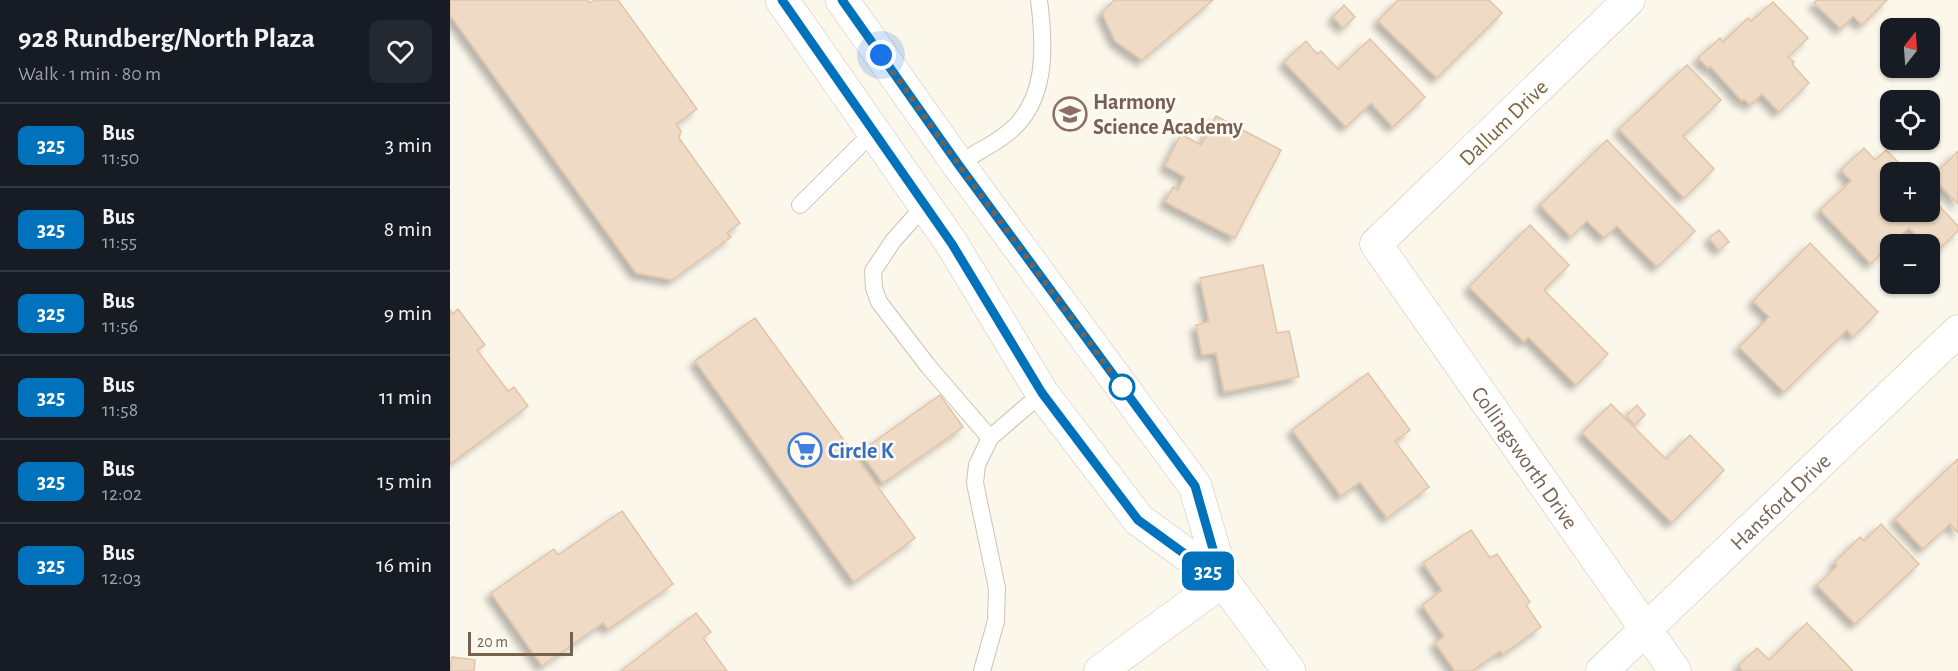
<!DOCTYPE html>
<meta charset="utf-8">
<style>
body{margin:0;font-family:"Alegreya Sans",sans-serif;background:#242831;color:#f1f3f6;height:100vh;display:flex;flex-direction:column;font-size:22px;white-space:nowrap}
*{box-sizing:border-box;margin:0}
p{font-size:20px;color:#9ea1a6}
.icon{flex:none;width:33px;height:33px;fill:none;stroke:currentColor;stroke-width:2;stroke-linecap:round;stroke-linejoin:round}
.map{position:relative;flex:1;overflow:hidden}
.drawer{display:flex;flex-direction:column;background:#171b24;width:450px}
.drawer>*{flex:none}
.badge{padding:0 12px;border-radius:9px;font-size:21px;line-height:39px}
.needle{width:39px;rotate:17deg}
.controls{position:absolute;left:1430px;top:18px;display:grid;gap:12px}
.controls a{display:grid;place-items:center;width:60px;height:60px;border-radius:12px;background:#171b24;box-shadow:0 2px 4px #0004;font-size:30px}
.scale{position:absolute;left:18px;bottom:15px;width:105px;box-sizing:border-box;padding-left:6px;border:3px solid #76624f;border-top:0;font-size:16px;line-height:21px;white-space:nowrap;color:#76624f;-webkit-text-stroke:4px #fefbf2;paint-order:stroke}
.you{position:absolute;width:30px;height:30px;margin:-15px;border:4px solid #fff;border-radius:50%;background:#1a73e8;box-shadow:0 0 0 9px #1a73e833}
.map>.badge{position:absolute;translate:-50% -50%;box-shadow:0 0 0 3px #fff}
.round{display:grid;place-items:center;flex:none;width:63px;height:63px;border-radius:12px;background:#242831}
.head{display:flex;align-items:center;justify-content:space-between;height:102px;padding:0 18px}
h1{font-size:28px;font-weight:600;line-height:45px}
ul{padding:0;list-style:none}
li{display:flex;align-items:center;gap:18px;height:84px;padding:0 18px;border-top:2px solid #363941}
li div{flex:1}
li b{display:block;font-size:22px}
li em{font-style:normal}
li .badge{min-width:66px;font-weight:700;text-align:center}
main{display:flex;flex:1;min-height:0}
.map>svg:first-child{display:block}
.building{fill:#efdbc5;stroke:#e1c4a6;stroke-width:1.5;filter:url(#shadow)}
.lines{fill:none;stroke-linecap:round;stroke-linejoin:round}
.lane-casing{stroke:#cec1b1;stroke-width:18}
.street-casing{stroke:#cec1b1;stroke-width:33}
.secondary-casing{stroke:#d0c2af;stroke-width:34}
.lane{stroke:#fff;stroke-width:16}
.street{stroke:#fff;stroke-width:32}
.secondary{stroke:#fff;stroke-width:33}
.line-casing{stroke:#fff;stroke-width:14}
.line{stroke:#0072bc;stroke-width:9}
.walk{stroke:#76624f;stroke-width:6;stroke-dasharray:0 10.8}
.stop-dot{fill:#fff;stroke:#0072bc;stroke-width:3}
.labels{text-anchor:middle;stroke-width:5;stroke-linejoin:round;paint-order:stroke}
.education-label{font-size:22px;font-weight:bold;fill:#785e54;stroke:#fefbf2;text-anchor:start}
.street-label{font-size:22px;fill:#76624f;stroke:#fefbf2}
.shop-label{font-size:22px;font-weight:bold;fill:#366cbe;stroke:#fefbf2;text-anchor:start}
</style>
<main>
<section class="drawer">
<div class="head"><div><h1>928 Rundberg/North Plaza</h1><p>Walk · 1 min · 80 m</p></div><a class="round"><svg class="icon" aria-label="heart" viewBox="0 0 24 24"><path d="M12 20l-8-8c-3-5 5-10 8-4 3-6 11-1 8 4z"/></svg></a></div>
<ul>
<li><span class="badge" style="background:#0072bc;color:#fff">325</span><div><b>Bus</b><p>11:50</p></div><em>3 min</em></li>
<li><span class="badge" style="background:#0072bc;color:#fff">325</span><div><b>Bus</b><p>11:55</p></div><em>8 min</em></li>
<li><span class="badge" style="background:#0072bc;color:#fff">325</span><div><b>Bus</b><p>11:56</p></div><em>9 min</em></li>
<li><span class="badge" style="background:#0072bc;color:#fff">325</span><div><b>Bus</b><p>11:58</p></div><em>11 min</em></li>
<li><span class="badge" style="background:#0072bc;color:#fff">325</span><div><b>Bus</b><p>12:02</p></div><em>15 min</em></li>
<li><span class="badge" style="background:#0072bc;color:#fff">325</span><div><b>Bus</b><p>12:03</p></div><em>16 min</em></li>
</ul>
</section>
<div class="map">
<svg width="1508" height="671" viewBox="0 0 1508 671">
<defs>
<filter id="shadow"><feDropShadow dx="-5.5" dy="5.5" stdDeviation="3" flood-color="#0004"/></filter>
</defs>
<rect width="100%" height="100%" fill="#fcf7eb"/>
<g class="building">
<path d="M 0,0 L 137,0 L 140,3 L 145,0 L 168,0 L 247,109 L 226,124 L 231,131 L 229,138 L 290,223 L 277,233 L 281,237 L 222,280 L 186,273 L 0,15 Z"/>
<path d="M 664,0 L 763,0 L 692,60 L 665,41 L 652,13 Z"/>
<path d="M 948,0 L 1039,0 L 1052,13 L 987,78 L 928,21 Z"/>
<path d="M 1367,0 L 1437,0 L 1412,25 L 1403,16 L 1391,29 L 1364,3 Z"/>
<path d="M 1323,2 L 1358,38 L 1338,57 L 1344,62 L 1342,64 L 1359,83 L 1329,112 L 1312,94 L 1300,105 L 1294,99 L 1292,101 L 1260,66 L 1258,68 L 1248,58 L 1270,38 L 1273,42 L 1298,18 L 1301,21 Z"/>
<path d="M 894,5 L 905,17 L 893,28 L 883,17 Z"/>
<path d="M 920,39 L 975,97 L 943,127 L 921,103 L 896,127 L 834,62 L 856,41 L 867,54 L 871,51 L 888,69 Z"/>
<path d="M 1237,65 L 1271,100 L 1233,136 L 1264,169 L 1234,198 L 1169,129 Z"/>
<path d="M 766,116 L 831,150 L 785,238 L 715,202 L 723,187 L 728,190 L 735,177 L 715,166 L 731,134 L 751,145 Z"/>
<path d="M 1157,140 L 1245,231 L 1207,267 L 1167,226 L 1154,238 L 1137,221 L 1121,237 L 1090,205 Z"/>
<path d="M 1414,148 L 1425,160 L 1436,150 L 1458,172 L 1440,172 L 1440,212 L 1479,212 L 1479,195 L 1508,226 L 1508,231 L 1484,254 L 1479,249 L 1479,244 L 1475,244 L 1459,228 L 1440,244 L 1421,264 L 1370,210 L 1401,181 L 1391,170 Z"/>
<path d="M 1508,151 L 1508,204 L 1482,177 Z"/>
<path d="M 1080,225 L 1119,265 L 1094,290 L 1158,354 L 1126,385 L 1078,337 L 1074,342 L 1019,287 Z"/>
<path d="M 1269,230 L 1279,242 L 1269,250 L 1259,238 Z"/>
<path d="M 1360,243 L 1428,312 L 1403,337 L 1397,330 L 1334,392 L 1289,347 L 1319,317 L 1303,301 Z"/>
<path d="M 813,265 L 827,333 L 839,331 L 849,377 L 774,392 L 766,353 L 752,355 L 746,325 L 759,322 L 750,278 Z"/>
<path d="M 8,309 L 35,345 L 27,350 L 58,391 L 64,387 L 78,406 L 0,464 L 0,310 L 3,314 Z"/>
<path d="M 305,318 L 465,538 L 404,582 L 245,361 Z"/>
<path d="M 918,373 L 960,430 L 945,441 L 979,487 L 937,518 L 910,482 L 891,496 L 842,430 Z"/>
<path d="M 490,395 L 513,427 L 433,483 L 410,452 Z"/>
<path d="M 1161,404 L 1216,459 L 1240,435 L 1274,470 L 1222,523 L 1132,433 Z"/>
<path d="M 1187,405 L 1195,415 L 1185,425 L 1176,416 Z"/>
<path d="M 1508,459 L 1508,533 L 1500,524 L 1473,549 L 1445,519 Z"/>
<path d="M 172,511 L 223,584 L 158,629 L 153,623 L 92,666 L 41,593 L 104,549 L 108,555 Z"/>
<path d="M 1431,524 L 1469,564 L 1405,624 L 1367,585 L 1387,566 L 1384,563 L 1410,537 L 1414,541 Z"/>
<path d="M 1021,530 L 1040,558 L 1047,554 L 1080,602 L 1076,605 L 1091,627 L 1053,654 L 1050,651 L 1022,671 L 1005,671 L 985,643 L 994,636 L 972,605 L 992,590 L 973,563 Z"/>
<path d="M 246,613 L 261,632 L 253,638 L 277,671 L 171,671 Z"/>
<path d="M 1357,623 L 1403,671 L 1293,671 L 1288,666 L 1307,648 L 1319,660 Z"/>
<path d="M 2,657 L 25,660 L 24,671 L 0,671 Z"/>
</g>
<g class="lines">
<g class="lane-casing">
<g id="lane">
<path d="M 508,164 C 523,154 541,146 555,135 C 598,104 595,47 589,0"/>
<path d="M 350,205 L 424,131"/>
<path d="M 475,205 L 443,241 L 423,271 L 424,288 L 429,302 L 478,366 L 540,438"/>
<path d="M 532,671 L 546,621 L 547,588 L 525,483 L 527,465 L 540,438 L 592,393"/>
</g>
</g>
<g class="street-casing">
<g id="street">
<path id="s1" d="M 1179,0 L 926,244 L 1225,671"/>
<path d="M 650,671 L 773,581"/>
<path id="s2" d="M 1152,671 L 1508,331"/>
</g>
</g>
<g class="secondary-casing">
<g id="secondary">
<path d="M 332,0 L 502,244 L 592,393 L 689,520 L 773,581 L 839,671"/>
<path d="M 392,0 L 508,164 L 745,486 L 773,581"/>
</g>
</g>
<use href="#lane" class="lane"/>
<use href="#street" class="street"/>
<use href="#secondary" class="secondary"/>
</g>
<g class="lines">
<g class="line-casing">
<path id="line" d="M 332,0 L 502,244 L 592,393 L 688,520 L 772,581 L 745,486 L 508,164 L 392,0"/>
</g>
<use href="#line" class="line"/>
<path class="walk" d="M 431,55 L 508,164 L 672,387"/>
</g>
<defs>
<g id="school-ring" transform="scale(1.725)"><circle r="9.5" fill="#fefbf2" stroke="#8d6e63" stroke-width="1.5"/><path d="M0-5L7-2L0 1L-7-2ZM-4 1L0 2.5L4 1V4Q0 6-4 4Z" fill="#8d6e63"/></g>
<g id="supermarket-ring" transform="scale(1.725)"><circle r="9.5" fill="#fefbf2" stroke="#3f7fe0" stroke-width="1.5"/><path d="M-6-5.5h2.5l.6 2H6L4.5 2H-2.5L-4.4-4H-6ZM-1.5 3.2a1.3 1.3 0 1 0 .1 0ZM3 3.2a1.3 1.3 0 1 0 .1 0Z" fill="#3f7fe0"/></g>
</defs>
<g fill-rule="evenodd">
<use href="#school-ring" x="620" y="114"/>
<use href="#supermarket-ring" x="355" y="450"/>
</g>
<circle class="stop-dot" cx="672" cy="387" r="12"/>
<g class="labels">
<g class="education-label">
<text x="643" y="109">Harmony<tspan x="643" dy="25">Science Academy</tspan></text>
</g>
<g class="street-label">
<text transform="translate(1053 122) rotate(-44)" y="8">Dallum Drive</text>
<text dy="8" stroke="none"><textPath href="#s1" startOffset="612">Collingsworth Drive</textPath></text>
<text dy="8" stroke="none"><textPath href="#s2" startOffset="246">Hansford Drive</textPath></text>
</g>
<g class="shop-label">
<text x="378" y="458">Circle K</text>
</g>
</g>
</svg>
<div class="controls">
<a><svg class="needle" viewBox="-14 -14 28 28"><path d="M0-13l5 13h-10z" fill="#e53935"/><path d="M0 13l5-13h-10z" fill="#9ea1a6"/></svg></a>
<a><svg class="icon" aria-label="locate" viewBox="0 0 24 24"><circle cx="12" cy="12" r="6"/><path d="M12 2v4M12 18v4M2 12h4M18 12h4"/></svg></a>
<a>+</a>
<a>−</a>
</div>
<div class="scale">20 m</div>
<div class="you" style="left:431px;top:55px"></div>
<b class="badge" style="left:758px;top:571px;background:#0072bc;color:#fff">325</b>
</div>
</main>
